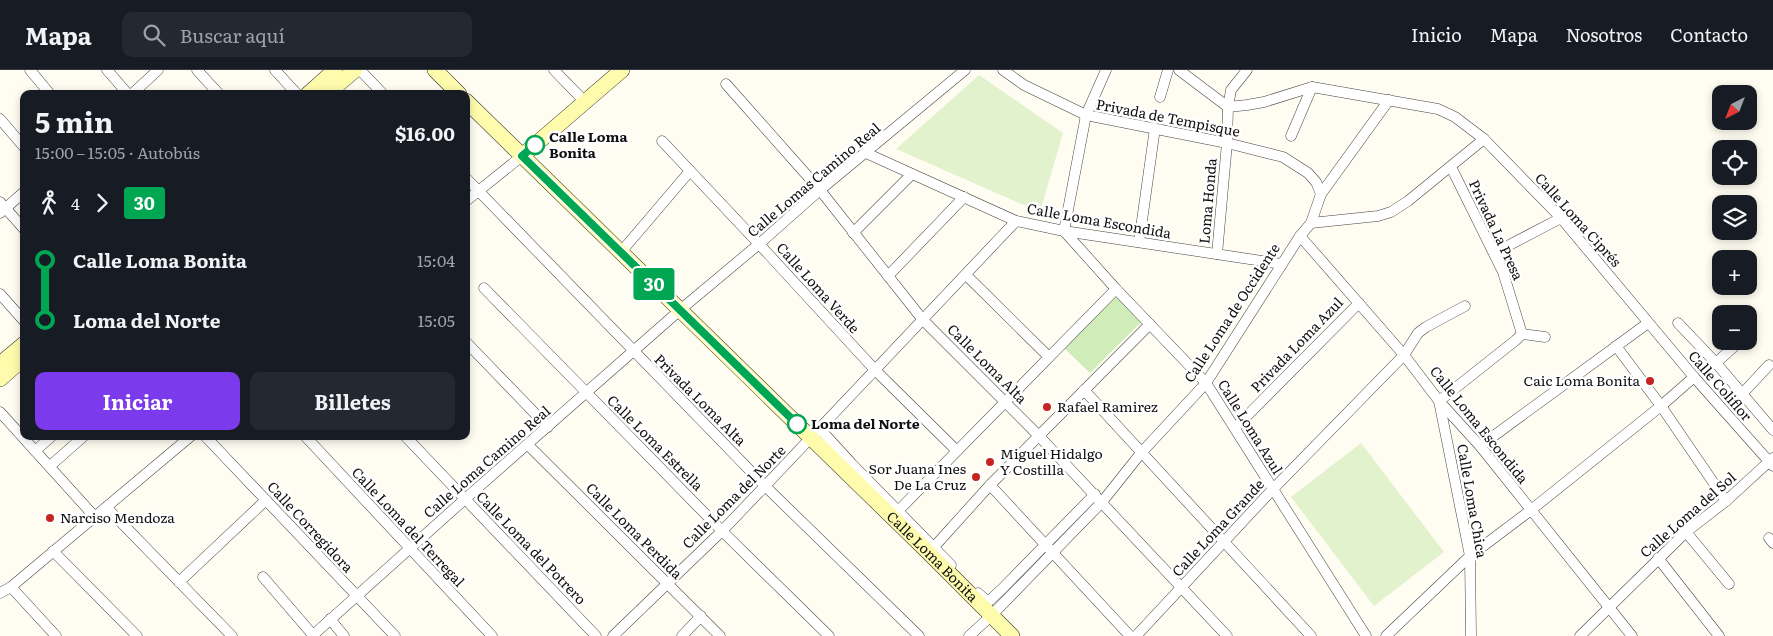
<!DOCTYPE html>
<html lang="es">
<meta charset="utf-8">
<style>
body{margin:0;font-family:Literata,serif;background:#242831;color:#f1f3f6;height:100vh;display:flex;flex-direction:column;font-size:19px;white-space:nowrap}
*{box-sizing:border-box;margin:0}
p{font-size:16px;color:#9ea1a6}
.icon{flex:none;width:28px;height:28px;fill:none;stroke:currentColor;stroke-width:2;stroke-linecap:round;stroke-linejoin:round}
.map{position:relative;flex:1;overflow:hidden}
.panel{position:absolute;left:20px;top:20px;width:450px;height:350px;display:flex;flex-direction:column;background:#171b24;border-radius:10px;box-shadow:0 2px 8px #0003}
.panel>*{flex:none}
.badge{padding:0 10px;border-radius:4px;font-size:18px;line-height:32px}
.needle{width:32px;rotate:222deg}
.controls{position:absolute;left:1712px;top:15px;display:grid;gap:10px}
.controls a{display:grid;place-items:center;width:45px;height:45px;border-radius:10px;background:#171b24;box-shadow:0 2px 8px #0003;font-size:25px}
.map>.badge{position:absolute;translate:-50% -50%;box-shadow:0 0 0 2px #fff}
.legs{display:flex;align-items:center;gap:8px;height:55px;padding:0 15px;font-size:16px}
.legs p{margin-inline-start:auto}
.overview{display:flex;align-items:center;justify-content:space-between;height:85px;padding:0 15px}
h1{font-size:28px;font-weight:700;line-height:38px}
.action{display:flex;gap:10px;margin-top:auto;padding:10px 15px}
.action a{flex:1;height:58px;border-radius:10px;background:#7c3aed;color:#fff;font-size:20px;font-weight:700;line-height:58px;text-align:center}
.action a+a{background:#242831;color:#f1f3f6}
ul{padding:0 15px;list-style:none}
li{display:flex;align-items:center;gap:18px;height:60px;font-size:19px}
li i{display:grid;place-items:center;width:8px;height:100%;margin:0 6px;background:currentColor}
li i::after{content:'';width:12px;height:12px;margin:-6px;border:4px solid;border-radius:50%;background:#171b24}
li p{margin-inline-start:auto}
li:first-child i{background:linear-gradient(#0000 50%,currentColor 0)}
li:last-child i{background:linear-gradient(currentColor 50%,#0000 0)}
header{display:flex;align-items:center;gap:30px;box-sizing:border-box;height:70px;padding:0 25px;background:#171b24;border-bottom:1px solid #363941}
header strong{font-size:24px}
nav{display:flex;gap:28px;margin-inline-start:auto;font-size:18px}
.search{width:350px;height:45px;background:#242831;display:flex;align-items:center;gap:12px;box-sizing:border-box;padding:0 18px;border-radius:10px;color:#9ea1a6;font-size:19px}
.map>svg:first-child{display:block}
.green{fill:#d0ecb9}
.pitch{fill:#e2f2cc}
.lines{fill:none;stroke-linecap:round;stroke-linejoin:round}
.street-casing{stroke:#424242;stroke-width:11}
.secondary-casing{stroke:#313131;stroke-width:16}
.street{stroke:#fff;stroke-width:10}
.secondary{stroke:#fffbad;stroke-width:15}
.line-1-casing{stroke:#fff;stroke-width:11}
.line-1{stroke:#00a651;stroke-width:8}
.stop-1-dot{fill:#fff;stroke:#00a651;stroke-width:2.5}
.poi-dot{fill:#c62421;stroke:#fff;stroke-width:2}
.labels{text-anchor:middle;stroke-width:5;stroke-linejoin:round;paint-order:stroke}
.street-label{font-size:14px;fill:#0f0f0f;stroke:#fff}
.stop-label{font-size:14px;font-weight:bold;fill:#0f0f0f;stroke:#fff;text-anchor:start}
.poi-label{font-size:14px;fill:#0f0f0f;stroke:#fff;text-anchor:start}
</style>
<header>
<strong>Mapa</strong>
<div class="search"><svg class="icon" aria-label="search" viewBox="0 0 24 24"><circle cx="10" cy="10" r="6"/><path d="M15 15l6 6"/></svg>Buscar aquí</div>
<nav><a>Inicio</a><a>Mapa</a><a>Nosotros</a><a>Contacto</a></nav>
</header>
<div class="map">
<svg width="1773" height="566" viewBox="0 0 1773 566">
<rect width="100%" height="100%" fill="#fffdf2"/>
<path class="green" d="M 1114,224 L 1141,252 L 1090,303 L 1063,277 Z"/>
<g class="pitch">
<path d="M 979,5 L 1063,63 L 1040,142 L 896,79 Z"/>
<path d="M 1361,373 L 1444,482 L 1374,536 L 1291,427 Z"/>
</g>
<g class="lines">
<g class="street-casing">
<g id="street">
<path d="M 30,0 L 50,24"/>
<path d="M 107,0 L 128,24"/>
<path d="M 197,0 L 219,24"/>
<path d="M 275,0 L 297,24"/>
<path d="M 360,0 L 383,24"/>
<path d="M 554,0 L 585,32"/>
<path d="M 1003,0 L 1024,15 L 1086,45 L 1227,73 L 1283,87 L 1308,103 L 1316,112 L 1321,124"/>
<path d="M 1106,0 L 1086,45 L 1064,161 L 1116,219 L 1206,313 L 1366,566"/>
<path d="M 1179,0 L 1228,37 L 1247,35 L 1264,32 L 1312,17 L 1438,39 L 1455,47 L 1484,69 L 1561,148 L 1694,307 L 1773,396"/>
<path d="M 726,14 L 820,120 L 923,250 L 1039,366 L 1227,566"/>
<path d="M 132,24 L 158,0"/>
<path d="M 1160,27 L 1168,0"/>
<path d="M 0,49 L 24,77"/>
<path d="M 1291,66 L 1312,17"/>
<path d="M 662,71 L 759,174 L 876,301 L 956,380"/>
<path d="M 866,83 L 1016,151 L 1064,161 L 1282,194"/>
<path d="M 1451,97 L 1503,202 L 1522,264"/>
<path d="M 466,108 L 765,416 L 919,566"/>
<path d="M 466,131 L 522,86"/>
<path d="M 0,132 L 24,159"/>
<path d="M 0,143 L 24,122"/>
<path d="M 1311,153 L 1378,146 L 1391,142 L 1408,131 L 1484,69"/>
<path d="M 853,163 L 912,104"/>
<path d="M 1300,166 L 1404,285 L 1439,331 L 1480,376 L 1632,566"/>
<path d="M 1139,172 L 1155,58"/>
<path d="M 621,182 L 690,101"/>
<path d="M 1494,183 L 1561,148"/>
<path d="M 1217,184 L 1227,73 L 1228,37 L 1231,20 L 1247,0"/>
<path d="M 966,205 L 1049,287"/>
<path d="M 888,206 L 964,127"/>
<path d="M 484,218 L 722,461 L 829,566"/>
<path d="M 0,224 L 24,251"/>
<path d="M 1678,253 L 1716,293 L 1773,360"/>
<path d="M 1522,264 L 1545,267"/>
<path d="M 466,272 L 548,357"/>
<path d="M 1616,276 L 1661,336 L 1726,431"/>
<path d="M 1716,293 L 1740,271"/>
<path d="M 1084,320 L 1311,566"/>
<path d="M 1742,324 L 1769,295"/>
<path d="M 0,342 L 95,447"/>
<path d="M 1235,358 L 1359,233"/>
<path d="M 820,359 L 852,394 L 951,495"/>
<path d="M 205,366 L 395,566"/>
<path d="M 305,366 L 492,566"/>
<path d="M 405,366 L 596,566"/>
<path d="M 528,375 L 720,566"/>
<path d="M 1480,376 L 1648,253"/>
<path d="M 35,381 L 52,366"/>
<path d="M 50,396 L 84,366"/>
<path d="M 990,415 L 1130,566"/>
<path d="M 107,438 L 232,566"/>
<path d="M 898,441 L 1116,219"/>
<path d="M 1686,462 L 1729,514"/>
<path d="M 1769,468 L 1773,473"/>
<path d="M 934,477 L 990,415 L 1150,254"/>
<path d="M 53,481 L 137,566"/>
<path d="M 1658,488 L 1719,566"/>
<path d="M 263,507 L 313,565"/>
<path d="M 179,512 L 266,430"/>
<path d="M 11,517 L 56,566"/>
<path d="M 0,523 L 11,517 L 191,366"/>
<path d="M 978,523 L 987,531 L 989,531 L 1003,518 L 1095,424"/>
<path d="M 330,549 L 344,566"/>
<path d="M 312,566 L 465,429 L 680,240 L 759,174 L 820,120 L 965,0"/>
<path d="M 613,566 L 722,461 L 765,416 L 1016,151"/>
<path d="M 682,566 L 701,546"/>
<path d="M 969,566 L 991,546 L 1102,432 L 1141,383 L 1206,313 L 1300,166 L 1311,153 L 1321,124 L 1389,30"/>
<path d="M 1136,566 L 1273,419 L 1404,285 L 1418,263 L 1426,257 L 1465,236"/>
<path d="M 1386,566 L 1470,486 L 1531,440 L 1661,336 L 1694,307"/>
<path d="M 1471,566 L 1470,486 L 1439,331 L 1516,270 L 1522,264"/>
<path d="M 1580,566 L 1686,462 L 1726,431 L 1773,388"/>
</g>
</g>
<g class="secondary-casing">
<g id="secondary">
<path d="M 435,0 L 459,24"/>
<path d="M 308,24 L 335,0"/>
<path d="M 327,24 L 355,0"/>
<path id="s1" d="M 466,31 L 928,482 L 1012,566"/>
<path d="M 522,86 L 622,0"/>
<path d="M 0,294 L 24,274"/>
<path d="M 0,309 L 24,288"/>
</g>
</g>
<use href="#street" class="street"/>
<use href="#secondary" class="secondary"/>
</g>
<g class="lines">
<g class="line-1-casing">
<path id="line-1" d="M 535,75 L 522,86 L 797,354"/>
</g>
<use href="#line-1" class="line-1"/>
</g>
<g class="stop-1-dot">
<circle cx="535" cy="75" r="9"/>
<circle cx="797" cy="354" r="9"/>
</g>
<g class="poi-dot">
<circle cx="1650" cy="311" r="5"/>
<circle cx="1047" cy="337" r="5"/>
<circle cx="990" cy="392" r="5"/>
<circle cx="976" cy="407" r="5"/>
<circle cx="50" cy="448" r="5"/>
</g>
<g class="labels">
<g class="street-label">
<text transform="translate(1168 48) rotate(11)" y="5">Privada de Tempisque</text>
<text transform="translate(814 110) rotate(-40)" y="5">Calle Lomas Camino Real</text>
<text transform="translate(1208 131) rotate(-85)" y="5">Loma Honda</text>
<text transform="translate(1578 150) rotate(48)" y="5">Calle Loma Ciprés</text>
<text transform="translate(1099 151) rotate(10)" y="5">Calle Loma Escondida</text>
<text transform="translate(1496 160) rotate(65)" y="5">Privada La Presa</text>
<text transform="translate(818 218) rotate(48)" y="5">Calle Loma Verde</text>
<text transform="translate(1232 243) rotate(-57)" y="5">Calle Loma de Occidente</text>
<text transform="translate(1297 275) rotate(-46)" y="5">Privada Loma Azul</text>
<text transform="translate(987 294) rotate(45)" y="5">Calle Loma Alta</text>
<text transform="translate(1720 316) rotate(49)" y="5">Calle Coliflor</text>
<text transform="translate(700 330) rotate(45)" y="5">Privada Loma Alta</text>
<text transform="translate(1479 355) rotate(51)" y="5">Calle Loma Escondida</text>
<text transform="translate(1250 357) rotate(58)" y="5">Calle Loma Azul</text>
<text transform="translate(655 373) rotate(45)" y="5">Calle Loma Estrella</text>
<text transform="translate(487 392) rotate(-41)" y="5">Calle Loma Camino Real</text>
<text transform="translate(734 427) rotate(-45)" y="5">Calle Loma del Norte</text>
<text transform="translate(1472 431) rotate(80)" y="5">Calle Loma Chica</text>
<text transform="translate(1688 445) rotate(-41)" y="5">Calle Loma del Sol</text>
<text transform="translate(310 457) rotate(47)" y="5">Calle Corregidora</text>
<text transform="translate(408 457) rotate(47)" y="5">Calle Loma del Terregal</text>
<text transform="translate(1218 458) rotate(-47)" y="5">Calle Loma Grande</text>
<text transform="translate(634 461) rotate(45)" y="5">Calle Loma Perdida</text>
<text transform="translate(531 478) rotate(46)" y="5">Calle Loma del Potrero</text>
<text dy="5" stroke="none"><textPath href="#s1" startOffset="652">Calle Loma Bonita</textPath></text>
</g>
<g class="stop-label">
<text x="549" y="72">Calle Loma<tspan x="549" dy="16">Bonita</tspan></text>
<text x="811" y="359">Loma del Norte</text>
</g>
<g class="poi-label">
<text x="1640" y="316" text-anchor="end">Caic Loma Bonita</text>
<text x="1057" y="342">Rafael Ramirez</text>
<text x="1000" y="389">Miguel Hidalgo<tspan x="1000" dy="16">Y Costilla</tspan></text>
<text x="966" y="404" text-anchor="end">Sor Juana Ines<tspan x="966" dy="16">De La Cruz</tspan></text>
<text x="60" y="453">Narciso Mendoza</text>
</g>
</g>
</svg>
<div class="controls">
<a><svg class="needle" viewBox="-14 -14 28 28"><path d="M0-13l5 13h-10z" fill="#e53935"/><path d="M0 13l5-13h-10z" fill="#9ea1a6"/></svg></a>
<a><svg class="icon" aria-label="locate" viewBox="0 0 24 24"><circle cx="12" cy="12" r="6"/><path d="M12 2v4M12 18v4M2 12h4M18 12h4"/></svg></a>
<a><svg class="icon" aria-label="layers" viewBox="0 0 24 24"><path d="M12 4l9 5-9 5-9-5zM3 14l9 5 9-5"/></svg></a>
<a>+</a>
<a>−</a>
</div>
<b class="badge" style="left:654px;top:214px;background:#00a651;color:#fff">30</b>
<section class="panel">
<div class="overview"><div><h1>5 min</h1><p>15:00 – 15:05 · Autobús</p></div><b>$16.00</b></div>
<div class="legs"><svg class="icon" aria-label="walk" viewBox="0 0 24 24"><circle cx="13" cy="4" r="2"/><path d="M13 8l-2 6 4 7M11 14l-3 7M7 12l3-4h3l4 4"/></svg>4<svg class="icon" aria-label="forward" viewBox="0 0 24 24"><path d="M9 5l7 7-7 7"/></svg><b class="badge" style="background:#00a651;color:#fff">30</b></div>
<ul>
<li><i style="color:#00a651"></i><b>Calle Loma Bonita</b><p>15:04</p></li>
<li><i style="color:#00a651"></i><b>Loma del Norte</b><p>15:05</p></li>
</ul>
<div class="action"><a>Iniciar</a><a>Billetes</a></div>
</section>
</div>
